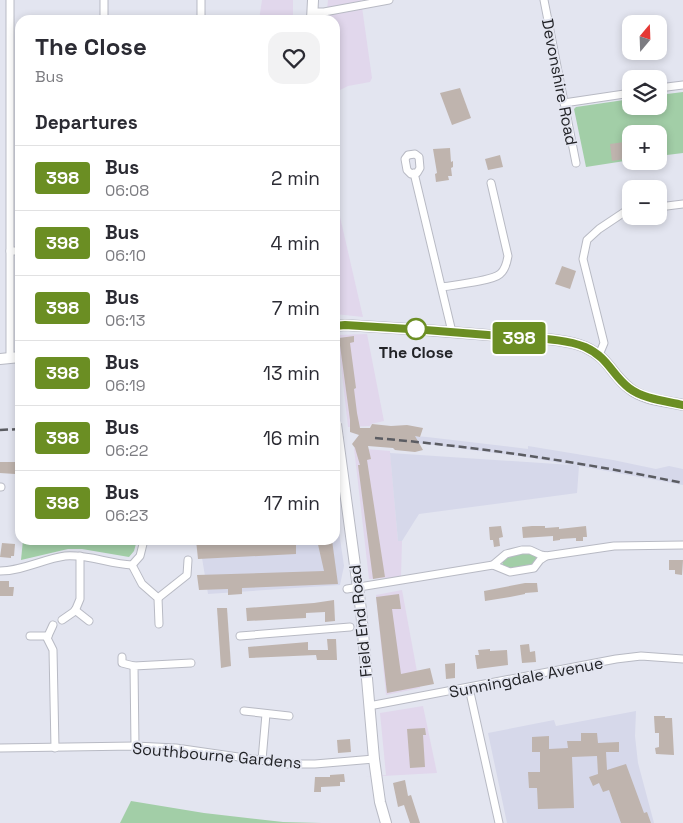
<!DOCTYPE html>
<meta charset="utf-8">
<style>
body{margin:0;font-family:"Space Grotesk",sans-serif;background:#f2f2f3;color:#2b2b33;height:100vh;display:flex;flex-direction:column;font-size:19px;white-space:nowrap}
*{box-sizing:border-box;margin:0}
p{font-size:16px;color:#7c7c81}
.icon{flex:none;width:28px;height:28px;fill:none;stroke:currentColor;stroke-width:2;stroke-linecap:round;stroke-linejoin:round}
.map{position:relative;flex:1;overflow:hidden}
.details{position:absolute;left:15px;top:15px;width:325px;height:530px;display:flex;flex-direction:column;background:#fff;border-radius:15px;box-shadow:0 2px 8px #0003}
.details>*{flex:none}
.badge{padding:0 10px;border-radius:4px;font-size:18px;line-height:32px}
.needle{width:32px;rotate:19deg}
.controls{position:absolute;left:622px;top:15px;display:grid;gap:10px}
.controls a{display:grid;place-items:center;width:45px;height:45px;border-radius:10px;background:#fff;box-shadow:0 2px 8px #0003;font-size:25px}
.map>.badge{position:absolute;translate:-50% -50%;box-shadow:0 0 0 2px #fff}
h2{padding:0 20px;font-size:19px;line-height:45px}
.round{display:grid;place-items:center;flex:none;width:52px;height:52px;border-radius:15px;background:#f2f2f3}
.overview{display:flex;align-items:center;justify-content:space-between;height:85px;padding:0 20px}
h1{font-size:24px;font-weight:800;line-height:38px}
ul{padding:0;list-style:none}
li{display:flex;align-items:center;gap:15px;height:65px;padding:0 20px;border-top:1px solid #e1e1e2}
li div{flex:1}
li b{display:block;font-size:19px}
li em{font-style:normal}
li .badge{min-width:55px;font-weight:700;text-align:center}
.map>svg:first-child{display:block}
.commercial{fill:#e1d7ec}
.built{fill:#d6d8ea}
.green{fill:#a2cea7}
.building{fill:#bfb4ae}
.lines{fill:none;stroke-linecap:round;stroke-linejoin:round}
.street-casing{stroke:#b8bac4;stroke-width:9}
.secondary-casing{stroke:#b8bac4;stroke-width:12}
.street{stroke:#fff;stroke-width:7}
.secondary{stroke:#fff;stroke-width:10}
.rail{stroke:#5b5c62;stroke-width:2.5;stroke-dasharray:8 4;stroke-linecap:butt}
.secondary-bridge-casing{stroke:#b8bac4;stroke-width:12;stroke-linecap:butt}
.secondary-bridge{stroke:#fff;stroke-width:10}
.line-casing{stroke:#fff;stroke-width:11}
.line{stroke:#6b8e23;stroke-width:8}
.stop-dot{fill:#fff;stroke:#6b8e23;stroke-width:2.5}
.labels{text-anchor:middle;stroke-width:4;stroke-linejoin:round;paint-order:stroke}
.street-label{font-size:16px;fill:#222327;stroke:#e3e5f0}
.stop-label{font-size:16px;font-weight:bold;fill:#222327;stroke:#e3e5f0}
</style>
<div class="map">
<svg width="683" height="823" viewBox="0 0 683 823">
<rect width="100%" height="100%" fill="#e3e5f0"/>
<g class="commercial">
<path d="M 262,0 L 293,0 L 293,20 L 259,20 Z"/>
<path d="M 328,0 L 361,0 L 372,78 L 370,82 L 348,86 L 340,90 L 335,96 L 335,20 L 326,20 Z"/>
<path d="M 335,195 L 363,317 L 335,314 Z"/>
<path d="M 367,334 L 384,421 L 371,424 L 370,426 L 348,427 L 338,338 L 339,335 Z"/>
<path d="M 354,448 L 390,451 L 398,541 L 402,541 L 401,577 L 369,579 Z"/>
<path d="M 402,590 L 420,688 L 386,695 L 376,595 Z"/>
<path d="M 423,706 L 437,773 L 365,777 L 386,775 L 380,713 Z"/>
</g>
<g class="built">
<path d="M 377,433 L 427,437 L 528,449 L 528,446 L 613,460 L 656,469 L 669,466 L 683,469 L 683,485 L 579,466 L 577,493 L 419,514 L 402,541 L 398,541 L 390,453 L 572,465 L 526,457 L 418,443 Z"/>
<path d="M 335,504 L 344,566 L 340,585 L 208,594 L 199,540 L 335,540 Z"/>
<path d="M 636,711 L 635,736 L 638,763 L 654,823 L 507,823 L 488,733 L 554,720 L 556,726 Z"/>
</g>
<g class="green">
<path d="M 683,92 L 683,153 L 659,156 L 659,134 L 631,134 L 631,160 L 586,167 L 574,109 L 576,107 L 631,99 L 631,106 L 659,106 L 659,95 Z"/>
<path d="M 23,540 L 137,540 L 134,551 L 129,557 L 82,549 L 68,549 L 21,560 Z"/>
<path d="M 530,552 L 536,557 L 536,562 L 533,566 C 523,568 511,572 503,565 L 502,562 L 505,557 Z"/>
<path d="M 131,801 L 204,813 L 283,822 L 322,823 L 120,823 Z"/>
</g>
<g class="building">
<path d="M 460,88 L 471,118 L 452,125 L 440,93 Z"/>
<path d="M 631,141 L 631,158 L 612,161 L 610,144 Z"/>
<path d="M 450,148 L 451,162 L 453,161 L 453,167 L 451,168 L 452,176 L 448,176 L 449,180 L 436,182 L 435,174 L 437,173 L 433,149 Z"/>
<path d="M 500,155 L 503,167 L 488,170 L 485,159 Z"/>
<path d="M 562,266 L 576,271 L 570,289 L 555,284 Z"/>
<path d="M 354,336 L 354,342 L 350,343 L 356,388 L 354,389 L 357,413 L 360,428 L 370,428 L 372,424 L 391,426 L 407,425 L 423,428 L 420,437 L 415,436 L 423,450 L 415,452 L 395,450 L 393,448 L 368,446 L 371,459 L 367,460 L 385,577 L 373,579 L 358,465 L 360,465 L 355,448 L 352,444 L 359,435 L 350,432 L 350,420 L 339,338 Z"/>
<path d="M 0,462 L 15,462 L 15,474 L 0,473 Z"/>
<path d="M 501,526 L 503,537 L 499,538 L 500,546 L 494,547 L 493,540 L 490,540 L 489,527 Z"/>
<path d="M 532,526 L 545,526 L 545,528 L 559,527 L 559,529 L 586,526 L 587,537 L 583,537 L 583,541 L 576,541 L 576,538 L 560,539 L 560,540 L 553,541 L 553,536 L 523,538 L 522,527 Z"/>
<path d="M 196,540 L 296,540 L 296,554 L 198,559 Z"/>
<path d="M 317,540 L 332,540 L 338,584 L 242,588 L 242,594 L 228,595 L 228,589 L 199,590 L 197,575 L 324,571 Z"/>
<path d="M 2,543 L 15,544 L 14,556 L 11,556 L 11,558 L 0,557 Z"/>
<path d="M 669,560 L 683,560 L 682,575 L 675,574 L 675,570 L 669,570 Z"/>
<path d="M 0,581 L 9,581 L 9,587 L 14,587 L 13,596 L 0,596 Z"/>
<path d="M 525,583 L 537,583 L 538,592 L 525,593 L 525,594 L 510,597 L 485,601 L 484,591 Z"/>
<path d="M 399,594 L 401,609 L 392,609 L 401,674 L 430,668 L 434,684 L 387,693 L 376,597 Z"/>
<path d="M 334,600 L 335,621 L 325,622 L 325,612 L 306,613 L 306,618 L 247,621 L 246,608 L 314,603 Z"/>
<path d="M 217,608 L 227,608 L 231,666 L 221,668 Z"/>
<path d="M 327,639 L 336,639 L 337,660 L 317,660 L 316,655 L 249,658 L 248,647 L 308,642 L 308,650 L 328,650 Z"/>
<path d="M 529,644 L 530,652 L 535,651 L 536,662 L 522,663 L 520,645 Z"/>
<path d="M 490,649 L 490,651 L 507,650 L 508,665 L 477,669 L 475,655 L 479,655 L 478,650 Z"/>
<path d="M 455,663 L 455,678 L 446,679 L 445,664 Z"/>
<path d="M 654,716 L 665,716 L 665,718 L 672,718 L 674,755 L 656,754 L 655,748 L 659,747 L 659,733 L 655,733 Z"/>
<path d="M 425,728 L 426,735 L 423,735 L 425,767 L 410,768 L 407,729 Z"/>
<path d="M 581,733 L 597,733 L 598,743 L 619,742 L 619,752 L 606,752 L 607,770 L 626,764 L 644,813 L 647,812 L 651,823 L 621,823 L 609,790 L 603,792 L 599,783 L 593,786 L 589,777 L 598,774 L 597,756 L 572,757 L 574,808 L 538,809 L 537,788 L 529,788 L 528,772 L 540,772 L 540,752 L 532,752 L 532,737 L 549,736 L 549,749 L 568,748 L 567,741 L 581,741 Z"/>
<path d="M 350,739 L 351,752 L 338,753 L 337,740 Z"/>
<path d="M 344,774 L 345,782 L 340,782 L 340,786 L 321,787 L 321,792 L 314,792 L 315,777 L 330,777 L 330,775 Z"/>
<path d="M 405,780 L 408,796 L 411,795 L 420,823 L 410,823 L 404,805 L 398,807 L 393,783 Z"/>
</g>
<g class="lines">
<g class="street-casing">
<g id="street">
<path d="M 10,0 L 10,358"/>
<path d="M 544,0 L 576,163"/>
<path d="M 313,12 L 324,12 L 389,0"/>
<path d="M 104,20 L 104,0"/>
<path d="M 201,20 L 201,0"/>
<path d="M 659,88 L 683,85"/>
<path d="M 564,103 L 631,93"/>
<path d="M 415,154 L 419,157 L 420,168 L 417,173 L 411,174 L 407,170 L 405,159 L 408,155 Z"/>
<path d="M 414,173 L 452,332"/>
<path d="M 659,207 L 683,204"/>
<path d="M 10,251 L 20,251"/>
<path d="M 442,287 C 454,285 492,281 500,274 C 505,270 507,262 508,256 L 491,183"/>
<path d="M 599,355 L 604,343 L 583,259 L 587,240 L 599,229 L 626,211 L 631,211"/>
<path d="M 0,487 L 1,487"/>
<path d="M 132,565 L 142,584 L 158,598 L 159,624"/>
<path d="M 493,565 L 506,554 L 522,550 L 530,550 L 541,555 L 546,556 L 614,546 L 683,545"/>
<path d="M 0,571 C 23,571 43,559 65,556 C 88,554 109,564 132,565 L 140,556 L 144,540"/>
<path d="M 347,589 L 493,565 L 510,572 L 534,568 L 540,560 L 546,556"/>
<path d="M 158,598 L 187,575 L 188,560"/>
<path d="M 75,610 L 89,621"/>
<path d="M 62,620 L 75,611 L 80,599 L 80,556"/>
<path d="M 53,625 L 47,638 L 53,650 L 55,748"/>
<path d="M 30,636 L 48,636"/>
<path d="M 240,636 L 350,627"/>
<path d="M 122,657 L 122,663 L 134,666"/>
<path d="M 469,688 L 499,823"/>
<path d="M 369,706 L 616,659 L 641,656 L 683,659"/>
<path d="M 244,711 L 289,716"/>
<path d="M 135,746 L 134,666 L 191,663"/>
<path d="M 0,748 L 135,746 L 176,748 L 288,764 L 315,764 L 374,759"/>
<path d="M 262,760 L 266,714"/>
</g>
</g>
<g class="secondary-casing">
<g id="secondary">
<path d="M 312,20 L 313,0"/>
<path d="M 335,326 L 345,325 C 401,328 457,332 513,337 C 536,339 563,338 585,347 C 609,358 611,374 629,388 C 643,400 666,401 683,405"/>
<path d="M 0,359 L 20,357"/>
<path d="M 338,439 L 361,610 L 374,759 L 380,802 L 386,823"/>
</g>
</g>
<use href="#street" class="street"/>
<use href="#secondary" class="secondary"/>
<g class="rail">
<path d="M 0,430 L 20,429"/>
<path d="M 375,438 C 479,447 581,462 683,483"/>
</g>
<g class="secondary-bridge-casing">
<path id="secondary-bridge" d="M 336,424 L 338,439"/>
</g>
<use href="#secondary-bridge" class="secondary-bridge"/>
</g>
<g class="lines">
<g class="line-casing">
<path id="line" d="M 335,326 L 345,325 C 401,328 457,332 513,337 C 536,339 563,338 585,347 C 609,358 611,374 629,388 C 643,399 666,401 683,405"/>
</g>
<use href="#line" class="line"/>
</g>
<circle class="stop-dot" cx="416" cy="329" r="10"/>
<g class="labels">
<g class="street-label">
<text transform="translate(560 82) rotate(79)" y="6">Devonshire Road</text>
<text transform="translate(360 621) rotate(-96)" y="6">Field End Road</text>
<text transform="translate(526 677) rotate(-11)" y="6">Sunningdale Avenue</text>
<text transform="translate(217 755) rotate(5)" y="6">Southbourne Gardens</text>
</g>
<g class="stop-label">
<text x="416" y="358">The Close</text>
</g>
</g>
</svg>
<div class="controls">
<a><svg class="needle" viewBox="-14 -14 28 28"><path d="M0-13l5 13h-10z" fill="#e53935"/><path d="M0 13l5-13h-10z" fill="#7c7c81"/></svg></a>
<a><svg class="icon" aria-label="layers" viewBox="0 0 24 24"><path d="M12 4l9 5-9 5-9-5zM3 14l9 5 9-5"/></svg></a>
<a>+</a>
<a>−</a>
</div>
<b class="badge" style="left:519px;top:338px;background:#6b8e23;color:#fff">398</b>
<section class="details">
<div class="overview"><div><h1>The Close</h1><p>Bus</p></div><a class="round"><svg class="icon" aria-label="heart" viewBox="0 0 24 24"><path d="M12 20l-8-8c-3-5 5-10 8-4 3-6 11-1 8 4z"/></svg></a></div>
<h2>Departures</h2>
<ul>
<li><span class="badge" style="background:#6b8e23;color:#fff">398</span><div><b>Bus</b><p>06:08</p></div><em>2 min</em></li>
<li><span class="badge" style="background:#6b8e23;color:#fff">398</span><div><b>Bus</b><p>06:10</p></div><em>4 min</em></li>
<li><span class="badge" style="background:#6b8e23;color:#fff">398</span><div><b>Bus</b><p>06:13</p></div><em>7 min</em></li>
<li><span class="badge" style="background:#6b8e23;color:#fff">398</span><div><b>Bus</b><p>06:19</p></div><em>13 min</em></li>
<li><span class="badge" style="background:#6b8e23;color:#fff">398</span><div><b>Bus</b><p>06:22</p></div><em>16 min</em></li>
<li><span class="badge" style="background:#6b8e23;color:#fff">398</span><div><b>Bus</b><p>06:23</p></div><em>17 min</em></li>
</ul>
</section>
</div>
